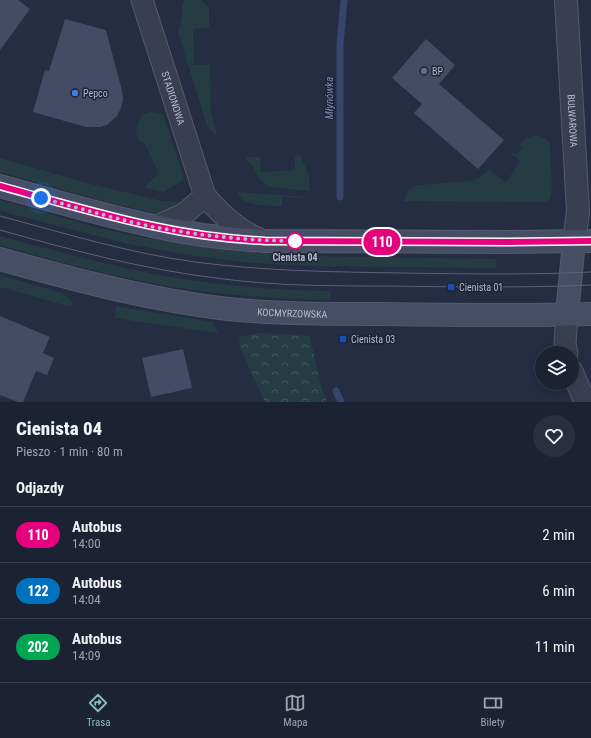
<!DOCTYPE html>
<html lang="pl">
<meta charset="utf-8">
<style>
body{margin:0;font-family:"Roboto Condensed",sans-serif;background:#282f3e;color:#f1f3f6;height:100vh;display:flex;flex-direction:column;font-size:15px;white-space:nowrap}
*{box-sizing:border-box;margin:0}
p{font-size:13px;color:#a0a4ac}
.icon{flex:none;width:22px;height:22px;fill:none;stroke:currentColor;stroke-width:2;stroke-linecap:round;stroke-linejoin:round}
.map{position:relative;height:402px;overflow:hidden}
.panel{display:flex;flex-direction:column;background:#1b2232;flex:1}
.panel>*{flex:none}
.badge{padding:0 8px;border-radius:13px;font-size:14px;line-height:26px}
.tools{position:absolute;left:535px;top:346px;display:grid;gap:8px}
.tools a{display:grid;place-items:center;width:44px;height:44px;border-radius:50%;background:#1b2232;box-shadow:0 2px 10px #0003,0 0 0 1px #393f4d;font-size:20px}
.you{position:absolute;width:20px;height:20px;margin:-10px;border:3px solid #fff;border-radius:50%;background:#1a73e8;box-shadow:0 0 0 6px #1a73e833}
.map>.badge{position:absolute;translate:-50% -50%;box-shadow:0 0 0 2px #fff}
h2{padding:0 16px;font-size:15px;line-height:36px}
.round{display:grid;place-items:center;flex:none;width:42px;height:42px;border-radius:21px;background:#282f3e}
.headline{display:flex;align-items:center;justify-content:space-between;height:68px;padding:0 16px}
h1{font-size:19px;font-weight:800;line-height:30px}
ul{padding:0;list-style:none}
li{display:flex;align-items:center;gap:12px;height:56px;padding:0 16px;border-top:1px solid #393f4d}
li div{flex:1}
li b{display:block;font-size:15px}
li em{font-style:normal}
li .badge{min-width:44px;font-weight:700;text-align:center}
.tab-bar{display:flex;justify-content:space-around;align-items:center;height:56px;border-top:1px solid #393f4d;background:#1b2232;font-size:11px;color:#a0a4ac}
.tab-bar a{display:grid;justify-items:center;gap:2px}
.tab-bar .selected{color:#8bbbb9}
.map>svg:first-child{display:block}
.grass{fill:#263c43}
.forest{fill:url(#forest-crowns)}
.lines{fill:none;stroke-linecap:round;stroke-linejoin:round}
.stream{stroke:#37456a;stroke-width:7}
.building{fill:#434c64}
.minor-casing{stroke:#535a6c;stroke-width:23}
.tertiary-casing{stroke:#535a6c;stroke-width:24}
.secondary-casing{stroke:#535a6c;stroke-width:24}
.minor{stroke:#383f51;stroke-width:21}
.tertiary{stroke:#383f51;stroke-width:22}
.secondary{stroke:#464e65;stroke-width:22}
.tram{stroke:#5a6379;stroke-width:1}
.line-casing{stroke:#fff;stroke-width:9}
.line{stroke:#e6007e;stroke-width:6}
.walk{stroke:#b5bbcc;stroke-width:4;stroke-dasharray:0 7.2}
.service-dot{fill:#5c6f8a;stroke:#1d2437;stroke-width:1.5}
.shop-dot{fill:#3f7fe0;stroke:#1d2437;stroke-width:1.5}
.stop-dot{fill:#fff;stroke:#e6007e;stroke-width:2}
.transit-dot{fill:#1a4fb4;stroke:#1d2437;stroke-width:1.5}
.labels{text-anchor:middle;stroke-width:3;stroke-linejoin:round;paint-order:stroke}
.poi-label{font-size:10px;fill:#b5bbcc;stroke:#1d2437;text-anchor:start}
.street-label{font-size:10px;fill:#b5bbcc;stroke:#1d2437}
.stop-label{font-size:10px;font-weight:bold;fill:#b5bbcc;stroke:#1d2437}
.water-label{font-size:11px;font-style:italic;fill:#7b8cb5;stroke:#1d2437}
</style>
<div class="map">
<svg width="591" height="402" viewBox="0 0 591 402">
<defs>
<pattern id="forest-crowns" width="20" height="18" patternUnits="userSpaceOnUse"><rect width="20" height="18" fill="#263c43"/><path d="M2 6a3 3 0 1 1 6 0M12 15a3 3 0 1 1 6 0" fill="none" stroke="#43565d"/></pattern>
</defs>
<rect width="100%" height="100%" fill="#242d42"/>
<g class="grass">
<path d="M 185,0 L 202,0 L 209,9 L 209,28 L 193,29 L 194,65 L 210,65 L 211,113 L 217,135 L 208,128 L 178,33 L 183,11 L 182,5 Z"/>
<path d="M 152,112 L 163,114 L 184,180 L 164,192 L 145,188 L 146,185 L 159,174 L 145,144 L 139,141 L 136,135 C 137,124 140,113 152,112 Z"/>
<path d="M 536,135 L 545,138 L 550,143 L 552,190 L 551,191 L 551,197 L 546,202 L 404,201 L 407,191 L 412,187 L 419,185 L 472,181 L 479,178 L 489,170 L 506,182 L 520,161 L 511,154 L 513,152 L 516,154 L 522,148 L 519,145 L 526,138 Z"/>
<path d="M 300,155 L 309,175 L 309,191 L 271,187 L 262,182 L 259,179 L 254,168 L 245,157 L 260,157 L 261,172 L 295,170 L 295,156 Z"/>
<path d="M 0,158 L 91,184 L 162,201 L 182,202 C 175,210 163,213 153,213 L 92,198 L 0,172 Z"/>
<path d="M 237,192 L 306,197 L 306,198 L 282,197 L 282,206 C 267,205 244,208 237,192 Z"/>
<path d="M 0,200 L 102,229 L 145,238 L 233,251 L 307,256 L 496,259 L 496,268 L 309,266 L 252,263 L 188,255 L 128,244 L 0,211 Z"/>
<path d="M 0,236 C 55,251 110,266 166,276 C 220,286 275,290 330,291 L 330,300 C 267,299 206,294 145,282 C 96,272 48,259 0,245 Z"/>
<path d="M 0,275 L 62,293 L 73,302 L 71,307 L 0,287 Z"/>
<path d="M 116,306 L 213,322 L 218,333 L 147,323 L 115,318 Z"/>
</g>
<path class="forest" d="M 259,333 L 310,336 L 321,387 L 327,402 L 265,402 L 239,345 L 240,337 Z"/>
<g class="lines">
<g class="stream">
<path d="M 340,197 L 340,44 L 344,0"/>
<path d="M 336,391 L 341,402"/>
</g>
</g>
<g class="building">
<path d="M 0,0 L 18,0 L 30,9 L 0,50 Z"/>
<path d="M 65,19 L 106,30 L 122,91 L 123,99 L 121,108 L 117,116 L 107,125 L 100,127 L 86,127 L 33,112 L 45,70 L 49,71 Z"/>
<path d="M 426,39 L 455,65 L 439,84 L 504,140 L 478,169 L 414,113 L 422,104 L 392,78 Z"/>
<path d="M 0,316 L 50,337 L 43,353 L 54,358 L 47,375 L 36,371 L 23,402 L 18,402 L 0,395 Z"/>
<path d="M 183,349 L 192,388 L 151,397 L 142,358 Z"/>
</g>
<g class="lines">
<g class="minor-casing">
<g id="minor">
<path id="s1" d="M 142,0 L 205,196 C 222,215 239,232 264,241"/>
<path d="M 155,227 L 184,214 L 205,196"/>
<path d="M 567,314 L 565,343 L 567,353"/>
<path d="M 572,371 L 585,402"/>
</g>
</g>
<g class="tertiary-casing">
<g id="tertiary">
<path id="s2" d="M 566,0 L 578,211 L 574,242"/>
</g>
</g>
<g class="secondary-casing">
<g id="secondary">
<path d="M 0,186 C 51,200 101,215 153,226 C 189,234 227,239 265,241 L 508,242 L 591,241"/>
<path id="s3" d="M 0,259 C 75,280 150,300 228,309 C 278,314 329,314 379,314 C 450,315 520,316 591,314"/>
<path d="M 567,314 L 574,242"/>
</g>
</g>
<use href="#minor" class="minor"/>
<use href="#tertiary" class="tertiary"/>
<use href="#secondary" class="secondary"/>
<g class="tram">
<path d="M 0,216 C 64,233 128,253 195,262 C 264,271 333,272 403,273 C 466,274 529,275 591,272"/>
<path d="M 0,230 C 71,250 142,269 216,278 C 273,286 331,286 388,286 C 456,287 523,288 591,285"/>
</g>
</g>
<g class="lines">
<g class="line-casing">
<path id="line" d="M 0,186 C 51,200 101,215 153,226 C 189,234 227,239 265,241 L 508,242 L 591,241"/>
</g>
<use href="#line" class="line"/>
<path class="walk" d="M 41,198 C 79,208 116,219 154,227 C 202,236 251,241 300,241 L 295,241"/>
</g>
<circle class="service-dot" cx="424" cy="71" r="4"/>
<circle class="shop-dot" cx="75" cy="93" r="4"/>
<circle class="stop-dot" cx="295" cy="241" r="8"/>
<g class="transit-dot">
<rect x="447" y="283" width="8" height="8" rx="2"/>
<rect x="339" y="335" width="8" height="8" rx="2"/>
</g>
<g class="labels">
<g class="poi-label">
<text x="432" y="75">BP</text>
<text x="83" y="97">Pepco</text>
<text x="459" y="291">Cienista 01</text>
<text x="351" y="343">Cienista 03</text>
</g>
<g class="street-label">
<text dy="4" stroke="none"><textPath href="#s1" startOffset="103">STADIONOWA</textPath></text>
<text dy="4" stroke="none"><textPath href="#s2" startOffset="121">BULWAROWA</textPath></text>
<text dy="4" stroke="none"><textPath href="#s3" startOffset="298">KOCMYRZOWSKA</textPath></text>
</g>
<g class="stop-label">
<text x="295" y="261">Cienista 04</text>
</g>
<g class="water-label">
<text transform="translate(329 98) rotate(-90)" y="4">Młynówka</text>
</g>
</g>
</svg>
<div class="tools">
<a><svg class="icon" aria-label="layers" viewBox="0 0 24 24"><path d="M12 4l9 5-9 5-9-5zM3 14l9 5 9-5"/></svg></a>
</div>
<div class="you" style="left:41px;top:198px"></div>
<b class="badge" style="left:382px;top:242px;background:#e6007e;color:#fff">110</b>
</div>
<section class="panel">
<div class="headline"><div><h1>Cienista 04</h1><p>Pieszo · 1 min · 80 m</p></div><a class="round"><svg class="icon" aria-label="heart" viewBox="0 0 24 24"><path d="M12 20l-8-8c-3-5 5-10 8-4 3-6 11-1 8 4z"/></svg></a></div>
<h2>Odjazdy</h2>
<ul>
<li><span class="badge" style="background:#e6007e;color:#fff">110</span><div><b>Autobus</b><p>14:00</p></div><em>2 min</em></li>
<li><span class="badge" style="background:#0072bc;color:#fff">122</span><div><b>Autobus</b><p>14:04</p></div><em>6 min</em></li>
<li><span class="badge" style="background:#00a651;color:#fff">202</span><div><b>Autobus</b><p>14:09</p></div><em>11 min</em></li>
</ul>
</section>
<nav class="tab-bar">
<a class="selected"><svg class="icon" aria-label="directions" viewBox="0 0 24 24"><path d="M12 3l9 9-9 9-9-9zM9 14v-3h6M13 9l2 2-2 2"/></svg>Trasa</a>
<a><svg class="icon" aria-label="map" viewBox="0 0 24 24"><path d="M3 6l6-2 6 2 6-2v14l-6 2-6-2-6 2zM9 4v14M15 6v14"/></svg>Mapa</a>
<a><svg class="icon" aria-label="tickets" viewBox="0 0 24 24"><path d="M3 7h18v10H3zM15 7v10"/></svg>Bilety</a>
</nav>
